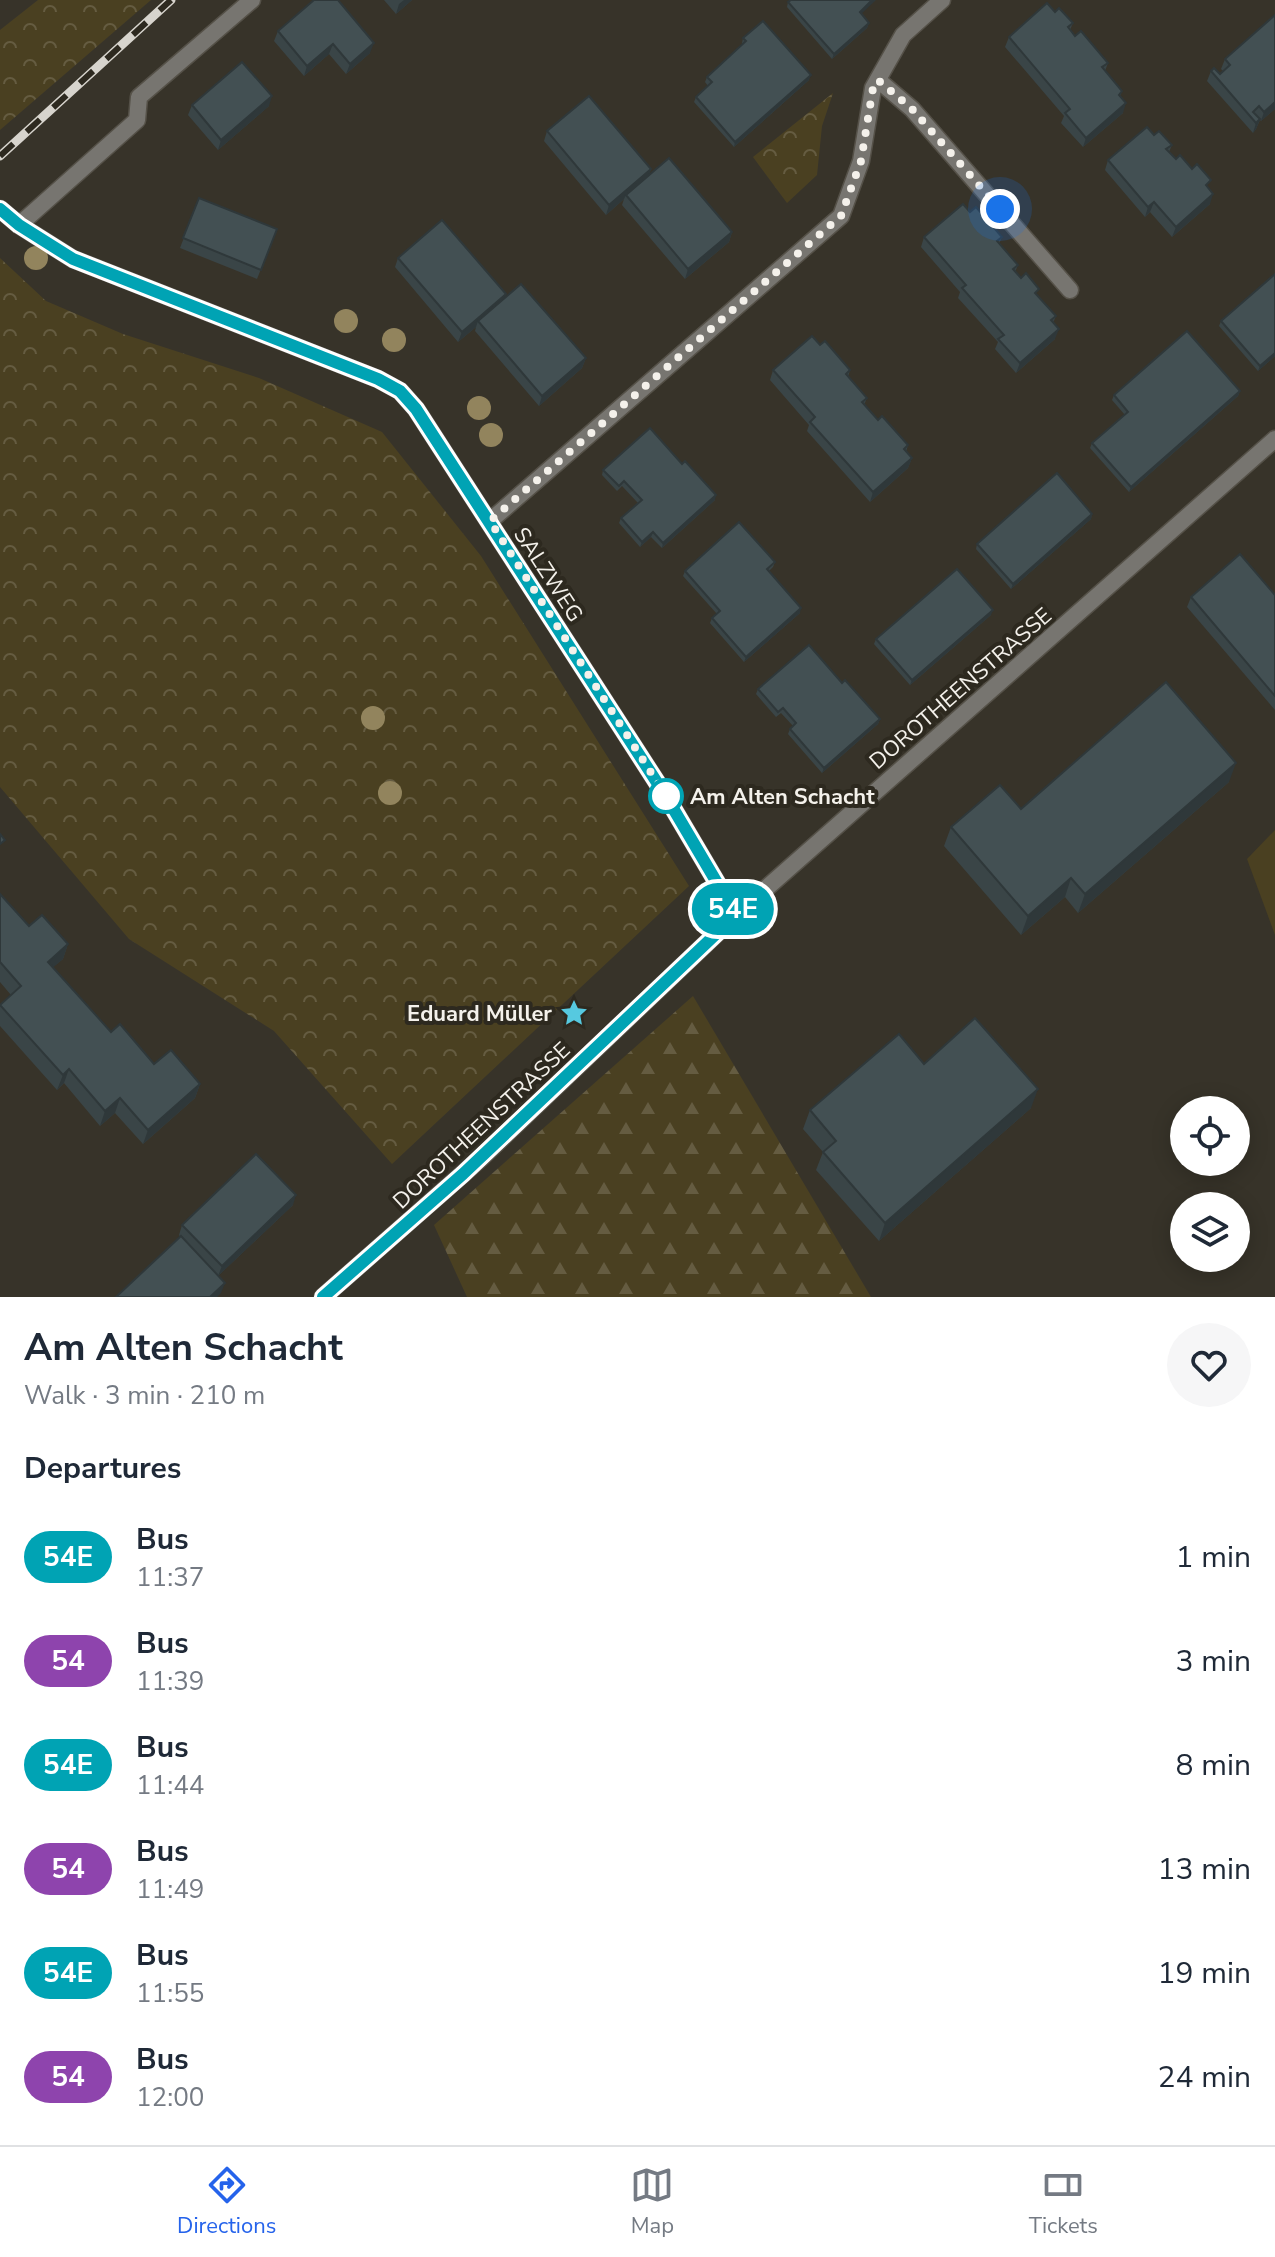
<!DOCTYPE html>
<meta charset="utf-8">
<style>
body{margin:0;font-family:"Nunito Sans",sans-serif;background:#f6f6f7;color:#1f2937;height:100vh;display:flex;flex-direction:column;font-size:30px;white-space:nowrap}
*{box-sizing:border-box;margin:0}
p{font-size:26px;color:#747a83}
.icon{flex:none;width:44px;height:44px;fill:none;stroke:currentColor;stroke-width:2;stroke-linecap:round;stroke-linejoin:round}
.map{position:relative;height:1297px;overflow:hidden}
.side{display:flex;flex-direction:column;background:#fff;flex:1}
.side>*{flex:none}
.badge{padding:0 16px;border-radius:26px;font-size:28px;line-height:52px}
.fabs{position:absolute;left:1170px;top:1096px;display:grid;gap:16px}
.fabs a{display:grid;place-items:center;width:80px;height:80px;border-radius:50%;background:#fff;box-shadow:0 4px 20px #0003;font-size:40px}
.you{position:absolute;width:40px;height:40px;margin:-20px;border:6px solid #fff;border-radius:50%;background:#1a73e8;box-shadow:0 0 0 12px #1a73e833}
.map>.badge{position:absolute;translate:-50% -50%;box-shadow:0 0 0 4px #fff}
h2{padding:0 24px;font-size:30px;line-height:72px}
.round{display:grid;place-items:center;flex:none;width:84px;height:84px;border-radius:42px;background:#f6f6f7}
.overview{display:flex;align-items:center;justify-content:space-between;height:136px;padding:0 24px}
h1{font-size:38px;font-weight:700;line-height:60px}
ul{padding:0;list-style:none}
li{display:flex;align-items:center;gap:24px;height:104px;padding:0 24px}
li div{flex:1}
li b{display:block;font-size:30px}
li em{font-style:normal}
li .badge{min-width:88px;font-weight:700;text-align:center}
.dock{display:flex;justify-content:space-around;align-items:center;height:112px;border-top:2px solid #e0e1e3;background:#fff;font-size:22px;color:#747a83}
.dock a{display:grid;justify-items:center;gap:4px}
.dock .on{color:#2563eb}
.map>svg:first-child{display:block}
.green{fill:#4a4021}
.forest{fill:url(#forest-firs)}
.park{fill:url(#park-crowns)}
.lines{fill:none;stroke-linecap:round;stroke-linejoin:round}
.lane-casing{stroke:#555148;stroke-width:19}
.street-casing{stroke:#555148;stroke-width:19}
.lane{stroke:#777570;stroke-width:16}
.street{stroke:#777570;stroke-width:16}
.rail-casing{stroke:#d7d4cd;stroke-width:9}
.rail{stroke:#2d291f;stroke-width:6;stroke-dasharray:18;stroke-linecap:butt}
.tree{fill:#92845d}
.wall{fill:#3a4547}
.shaded-wall{fill:#2f383a}
.building{fill:#435053;stroke:#2f383a;stroke-width:2}
.line-casing{stroke:#fff;stroke-width:18}
.line{stroke:#00a3b4;stroke-width:12}
.walk{stroke:#f4f1eb;stroke-width:8;stroke-dasharray:0 14.4}
.stop-dot{fill:#fff;stroke:#00a3b4;stroke-width:4}
.labels{text-anchor:middle;stroke-width:8;stroke-linejoin:round;paint-order:stroke}
.street-label{font-size:22px;fill:#f4f1eb;stroke:#2d291f}
.stop-label{font-size:22px;font-weight:bold;fill:#f4f1eb;stroke:#2d291f;text-anchor:start}
.poi-label{font-size:22px;font-weight:bold;fill:#f4f1eb;stroke:#2d291f;text-anchor:end}
</style>
<div class="map">
<svg width="1275" height="1297" viewBox="0 0 1275 1297">
<defs>
<pattern id="forest-firs" width="22" height="20" patternUnits="userSpaceOnUse" patternTransform="scale(2)"><rect width="22" height="20" fill="#4a4021"/><path d="M5 1l3.5 6h-7zM16 11l3.5 6h-7z" fill="#655c41"/></pattern>
<pattern id="park-crowns" width="20" height="18" patternUnits="userSpaceOnUse" patternTransform="scale(2)"><rect width="20" height="18" fill="#4a4021"/><path d="M2 6a3 3 0 1 1 6 0M12 15a3 3 0 1 1 6 0" fill="none" stroke="#655c41"/></pattern>
</defs>
<rect width="100%" height="100%" fill="#373329"/>
<path class="green" d="M 1275,830 L 1275,935 L 1247,859 Z"/>
<path class="forest" d="M 693,996 L 871,1297 L 467,1297 L 434,1225 Z"/>
<g class="park">
<path d="M 38,0 L 151,0 L 0,130 L 0,30 Z"/>
<path d="M 833,93 L 822,126 L 817,175 L 787,203 L 753,157 Z"/>
<path d="M 0,258 L 46,301 L 123,334 L 259,378 L 382,432 L 481,556 L 689,886 L 392,1164 L 274,1031 L 129,939 L 0,787 Z"/>
</g>
<g class="lines">
<g class="lane-casing">
<path id="lane" d="M 878,80 L 912,109 L 1070,290"/>
</g>
<g class="street-casing">
<g id="street">
<path d="M 0,209 L 19,225 L 73,259 L 378,379 L 400,391 L 416,409 L 667,798 L 736,915"/>
<path d="M 19,225 L 137,120 L 139,97 L 252,0"/>
<path d="M 490,521 L 841,216 L 861,161 L 873,88 L 903,35 L 942,0"/>
<path d="M 323,1297 L 482,1157 L 736,915 L 1275,439"/>
</g>
</g>
<use href="#lane" class="lane"/>
<use href="#street" class="street"/>
<g class="rail-casing">
<path id="rail" d="M 0,156 L 171,0"/>
</g>
<use href="#rail" class="rail"/>
</g>
<g class="tree">
<circle cx="36" cy="258" r="12"/>
<circle cx="346" cy="321" r="12"/>
<circle cx="394" cy="340" r="12"/>
<circle cx="479" cy="408" r="12"/>
<circle cx="491" cy="435" r="12"/>
<circle cx="373" cy="718" r="12"/>
<circle cx="390" cy="793" r="12"/>
</g>
<g class="wall">
<path d="M 384,0 L 412,0 L 396,14 Z"/>
<path d="M 788,2 L 869,23 L 867,28 L 832,59 L 787,7 Z"/>
<path d="M 1055,12 L 1073,23 L 1070,30 L 1075,36 L 1108,63 L 1105,71 L 1122,91 L 1120,96 L 1123,113 L 1083,147 L 1061,123 L 1064,116 L 1005,47 L 1009,37 Z"/>
<path d="M 1275,15 L 1275,109 L 1261,121 L 1260,120 L 1256,129 L 1253,133 L 1207,81 L 1211,71 L 1220,74 L 1223,71 L 1221,69 L 1225,59 Z"/>
<path d="M 278,31 L 370,53 L 346,74 L 329,54 L 304,76 L 274,41 Z"/>
<path d="M 743,38 L 809,80 L 734,147 L 694,102 L 696,97 L 708,86 L 705,82 L 707,77 L 743,44 L 742,43 Z"/>
<path d="M 192,105 L 269,106 L 218,150 L 188,115 Z"/>
<path d="M 547,131 L 651,169 L 649,175 L 732,232 L 729,242 L 685,279 L 622,205 L 624,199 L 606,215 L 544,141 Z"/>
<path d="M 1154,135 L 1172,145 L 1169,152 L 1208,188 L 1210,204 L 1172,237 L 1150,212 L 1145,217 L 1105,170 L 1108,160 Z"/>
<path d="M 199,198 L 277,229 L 257,279 L 180,248 Z"/>
<path d="M 970,212 L 1002,237 L 999,244 L 1018,265 L 1015,272 L 1056,316 L 1053,323 L 1055,339 L 1016,373 L 995,349 L 998,342 L 958,298 L 960,292 L 921,247 L 924,237 Z"/>
<path d="M 398,258 L 506,294 L 505,298 L 586,358 L 582,368 L 539,406 L 475,331 L 476,327 L 458,342 L 395,267 Z"/>
<path d="M 1275,274 L 1275,356 L 1258,371 L 1219,326 L 1221,321 Z"/>
<path d="M 820,345 L 850,370 L 848,377 L 867,398 L 864,405 L 878,420 L 908,445 L 906,452 L 912,458 L 908,468 L 870,502 L 807,431 L 809,425 L 770,380 L 773,370 Z"/>
<path d="M 1240,391 L 1238,396 L 1129,492 L 1090,448 L 1092,443 L 1125,415 L 1112,400 L 1114,395 Z"/>
<path d="M 603,470 L 715,500 L 662,548 L 651,537 L 640,547 L 619,523 L 621,518 L 638,503 L 622,486 L 617,491 L 602,475 Z"/>
<path d="M 1092,514 L 1091,519 L 1011,589 L 976,549 L 977,544 Z"/>
<path d="M 775,562 L 773,567 L 769,571 L 800,613 L 744,662 L 710,623 L 712,618 L 717,614 L 683,576 L 685,571 Z"/>
<path d="M 1275,595 L 1275,710 L 1187,607 L 1191,597 Z"/>
<path d="M 991,615 L 910,685 L 874,644 L 876,639 Z"/>
<path d="M 842,683 L 880,719 L 878,724 L 822,773 L 788,734 L 790,729 L 793,726 L 781,713 L 776,717 L 756,694 L 758,689 Z"/>
<path d="M 1229,782 L 1078,913 L 1065,897 L 1021,935 L 944,846 L 951,827 L 1021,809 Z"/>
<path d="M 0,894 L 29,926 L 68,944 L 63,959 L 53,967 L 111,1032 L 154,1064 L 200,1084 L 195,1098 L 143,1144 L 115,1113 L 100,1126 L 64,1083 L 57,1090 L 0,1026 L 0,1005 L 11,995 L 0,982 Z"/>
<path d="M 924,1064 L 1031,1108 L 879,1241 L 816,1170 L 823,1152 L 803,1129 L 810,1110 Z"/>
<path d="M 293,1205 L 218,1276 L 221,1293 L 179,1235 L 182,1225 Z"/>
</g>
<g class="shaded-wall">
<path d="M 404,0 L 412,0 L 396,14 L 399,4 Z"/>
<path d="M 872,0 L 876,0 L 858,17 L 860,12 Z"/>
<path d="M 869,23 L 867,28 L 832,59 L 834,54 Z"/>
<path d="M 374,43 L 370,53 L 346,74 L 350,64 Z"/>
<path d="M 333,44 L 329,54 L 304,76 L 307,66 Z"/>
<path d="M 811,75 L 809,80 L 734,147 L 735,142 Z"/>
<path d="M 272,96 L 269,106 L 218,150 L 221,140 Z"/>
<path d="M 1275,102 L 1275,109 L 1261,121 L 1264,112 Z"/>
<path d="M 1126,103 L 1123,113 L 1083,147 L 1086,138 Z"/>
<path d="M 1260,119 L 1256,129 L 1253,133 L 1256,123 Z"/>
<path d="M 651,169 L 648,179 L 626,195 L 624,199 L 606,215 L 609,205 Z"/>
<path d="M 1213,194 L 1210,204 L 1172,237 L 1176,227 Z"/>
<path d="M 1154,202 L 1150,212 L 1145,217 L 1148,207 Z"/>
<path d="M 732,232 L 729,242 L 685,279 L 688,269 Z"/>
<path d="M 506,294 L 502,304 L 478,321 L 476,327 L 458,342 L 462,332 Z"/>
<path d="M 1059,329 L 1055,339 L 1016,373 L 1020,363 Z"/>
<path d="M 1275,353 L 1275,356 L 1258,371 L 1260,366 Z"/>
<path d="M 586,358 L 582,368 L 539,406 L 542,396 Z"/>
<path d="M 1240,391 L 1238,396 L 1129,492 L 1131,487 Z"/>
<path d="M 912,458 L 908,468 L 870,502 L 873,492 Z"/>
<path d="M 716,495 L 715,500 L 662,548 L 663,543 Z"/>
<path d="M 1092,514 L 1091,519 L 1011,589 L 1013,584 Z"/>
<path d="M 653,532 L 651,537 L 640,547 L 642,542 Z"/>
<path d="M 801,608 L 800,613 L 744,662 L 746,657 Z"/>
<path d="M 993,610 L 991,615 L 910,685 L 912,680 Z"/>
<path d="M 880,719 L 878,724 L 822,773 L 824,768 Z"/>
<path d="M 1236,763 L 1229,782 L 1078,913 L 1085,894 Z"/>
<path d="M 1071,878 L 1065,897 L 1021,935 L 1028,916 Z"/>
<path d="M 68,944 L 63,959 L 43,976 L 48,962 Z"/>
<path d="M 69,1069 L 64,1083 L 57,1090 L 63,1075 Z"/>
<path d="M 200,1084 L 195,1098 L 143,1144 L 148,1130 Z"/>
<path d="M 1038,1089 L 1031,1108 L 879,1241 L 885,1223 Z"/>
<path d="M 120,1098 L 115,1113 L 100,1126 L 105,1111 Z"/>
<path d="M 296,1195 L 293,1205 L 218,1276 L 222,1266 Z"/>
<path d="M 225,1283 L 221,1293 L 217,1297 L 210,1297 Z"/>
</g>
<g class="building">
<path d="M 314,0 L 338,0 L 374,43 L 350,64 L 333,44 L 307,66 L 278,31 Z"/>
<path d="M 791,0 L 872,0 L 860,12 L 869,23 L 834,54 L 788,2 Z"/>
<path d="M 1047,3 L 1055,12 L 1059,8 L 1073,23 L 1068,27 L 1075,36 L 1081,31 L 1108,63 L 1102,67 L 1122,91 L 1119,95 L 1126,103 L 1086,138 L 1065,113 L 1070,109 L 1009,37 Z"/>
<path d="M 1275,15 L 1275,102 L 1264,112 L 1259,106 L 1253,112 L 1260,119 L 1256,123 L 1211,71 L 1214,68 L 1220,74 L 1230,65 L 1225,59 Z"/>
<path d="M 763,21 L 811,75 L 735,142 L 696,97 L 712,82 L 707,77 L 746,41 L 743,38 Z"/>
<path d="M 242,62 L 272,96 L 221,140 L 192,105 Z"/>
<path d="M 589,96 L 651,169 L 609,205 L 547,131 Z"/>
<path d="M 1147,127 L 1154,135 L 1159,131 L 1172,145 L 1166,149 L 1176,159 L 1180,155 L 1192,169 L 1197,164 L 1211,180 L 1206,185 L 1213,194 L 1176,227 L 1154,202 L 1148,207 L 1108,160 Z"/>
<path d="M 669,158 L 732,232 L 688,269 L 626,195 Z"/>
<path d="M 199,198 L 277,229 L 261,270 L 183,238 Z"/>
<path d="M 963,204 L 970,212 L 976,207 L 1002,237 L 997,241 L 1018,265 L 1013,269 L 1021,278 L 1026,273 L 1039,289 L 1035,293 L 1056,316 L 1051,320 L 1059,329 L 1020,363 L 998,339 L 1004,335 L 962,288 L 966,285 L 924,237 Z"/>
<path d="M 442,220 L 506,294 L 462,332 L 398,258 Z"/>
<path d="M 1275,274 L 1275,353 L 1260,366 L 1221,321 Z"/>
<path d="M 521,284 L 586,358 L 542,396 L 478,321 Z"/>
<path d="M 1187,331 L 1240,391 L 1131,487 L 1092,443 L 1128,412 L 1114,395 Z"/>
<path d="M 812,336 L 820,345 L 825,341 L 850,370 L 846,374 L 867,398 L 862,402 L 878,420 L 882,416 L 908,445 L 904,449 L 912,458 L 873,492 L 810,422 L 815,417 L 773,370 Z"/>
<path d="M 650,428 L 682,464 L 685,461 L 716,495 L 663,543 L 653,532 L 642,542 L 621,518 L 642,500 L 624,481 L 619,486 L 603,470 Z"/>
<path d="M 1057,473 L 1092,514 L 1013,584 L 977,544 Z"/>
<path d="M 739,522 L 775,562 L 767,569 L 801,608 L 746,657 L 712,618 L 720,611 L 685,571 Z"/>
<path d="M 1240,554 L 1275,595 L 1275,696 L 1191,597 Z"/>
<path d="M 957,569 L 993,610 L 912,680 L 876,639 Z"/>
<path d="M 809,645 L 842,683 L 845,680 L 880,719 L 824,768 L 790,729 L 796,723 L 783,708 L 778,712 L 758,689 Z"/>
<path d="M 1166,682 L 1236,763 L 1085,894 L 1071,878 L 1028,916 L 951,827 L 1000,785 L 1021,809 Z"/>
<path d="M 0,834 L 5,840 L 0,844 Z"/>
<path d="M 0,894 L 29,926 L 42,915 L 68,944 L 48,962 L 111,1032 L 120,1024 L 154,1064 L 171,1050 L 200,1084 L 148,1130 L 120,1098 L 105,1111 L 69,1069 L 63,1075 L 0,1005 L 21,986 L 0,962 Z"/>
<path d="M 975,1018 L 1038,1089 L 885,1223 L 823,1152 L 836,1141 L 810,1110 L 899,1034 L 924,1064 Z"/>
<path d="M 256,1154 L 296,1195 L 222,1266 L 182,1225 Z"/>
<path d="M 181,1236 L 225,1283 L 210,1297 L 116,1297 Z"/>
</g>
<g class="lines">
<g class="line-casing">
<path id="line" d="M 0,209 L 19,225 L 73,259 L 378,379 L 400,391 L 416,409 L 667,798 L 736,915 L 463,1174 L 323,1297"/>
</g>
<use href="#line" class="line"/>
<path class="walk" d="M 666,796 L 490,521 L 841,216 L 861,161 L 873,88 L 878,80 L 912,109 L 1000,209"/>
</g>
<defs>
<g id="sight-bare" transform="scale(2.16)"><path d="M0-6L1.8-2.2L6-1.7L2.9 1.2L3.7 5.4L0 3.3L-3.7 5.4L-2.9 1.2L-6-1.7L-1.8-2.2Z" fill="#56c9e0" stroke="#2d291f" stroke-width="2.5" paint-order="stroke"/></g>
</defs>
<g fill-rule="evenodd">
<use href="#sight-bare" x="574" y="1013"/>
</g>
<circle class="stop-dot" cx="666" cy="796" r="16"/>
<g class="labels">
<g class="street-label">
<text transform="translate(549 574) rotate(57)" y="8">SALZWEG</text>
<text transform="translate(960 688) rotate(-41)" y="8">DOROTHEENSTRASSE</text>
<text transform="translate(481 1125) rotate(-43)" y="8">DOROTHEENSTRASSE</text>
</g>
<g class="stop-label">
<text x="690" y="804">Am Alten Schacht</text>
</g>
<g class="poi-label">
<text x="552" y="1021">Eduard Müller</text>
</g>
</g>
</svg>
<div class="fabs">
<a><svg class="icon" aria-label="locate" viewBox="0 0 24 24"><circle cx="12" cy="12" r="6"/><path d="M12 2v4M12 18v4M2 12h4M18 12h4"/></svg></a>
<a><svg class="icon" aria-label="layers" viewBox="0 0 24 24"><path d="M12 4l9 5-9 5-9-5zM3 14l9 5 9-5"/></svg></a>
</div>
<div class="you" style="left:1000px;top:209px"></div>
<b class="badge" style="left:733px;top:909px;background:#00a3b4;color:#fff">54E</b>
</div>
<section class="side">
<div class="overview"><div><h1>Am Alten Schacht</h1><p>Walk · 3 min · 210 m</p></div><a class="round"><svg class="icon" aria-label="heart" viewBox="0 0 24 24"><path d="M12 20l-8-8c-3-5 5-10 8-4 3-6 11-1 8 4z"/></svg></a></div>
<h2>Departures</h2>
<ul>
<li><span class="badge" style="background:#00a3b4;color:#fff">54E</span><div><b>Bus</b><p>11:37</p></div><em>1 min</em></li>
<li><span class="badge" style="background:#8e44ad;color:#fff">54</span><div><b>Bus</b><p>11:39</p></div><em>3 min</em></li>
<li><span class="badge" style="background:#00a3b4;color:#fff">54E</span><div><b>Bus</b><p>11:44</p></div><em>8 min</em></li>
<li><span class="badge" style="background:#8e44ad;color:#fff">54</span><div><b>Bus</b><p>11:49</p></div><em>13 min</em></li>
<li><span class="badge" style="background:#00a3b4;color:#fff">54E</span><div><b>Bus</b><p>11:55</p></div><em>19 min</em></li>
<li><span class="badge" style="background:#8e44ad;color:#fff">54</span><div><b>Bus</b><p>12:00</p></div><em>24 min</em></li>
</ul>
</section>
<nav class="dock">
<a class="on"><svg class="icon" aria-label="directions" viewBox="0 0 24 24"><path d="M12 3l9 9-9 9-9-9zM9 14v-3h6M13 9l2 2-2 2"/></svg>Directions</a>
<a><svg class="icon" aria-label="map" viewBox="0 0 24 24"><path d="M3 6l6-2 6 2 6-2v14l-6 2-6-2-6 2zM9 4v14M15 6v14"/></svg>Map</a>
<a><svg class="icon" aria-label="tickets" viewBox="0 0 24 24"><path d="M3 7h18v10H3zM15 7v10"/></svg>Tickets</a>
</nav>
